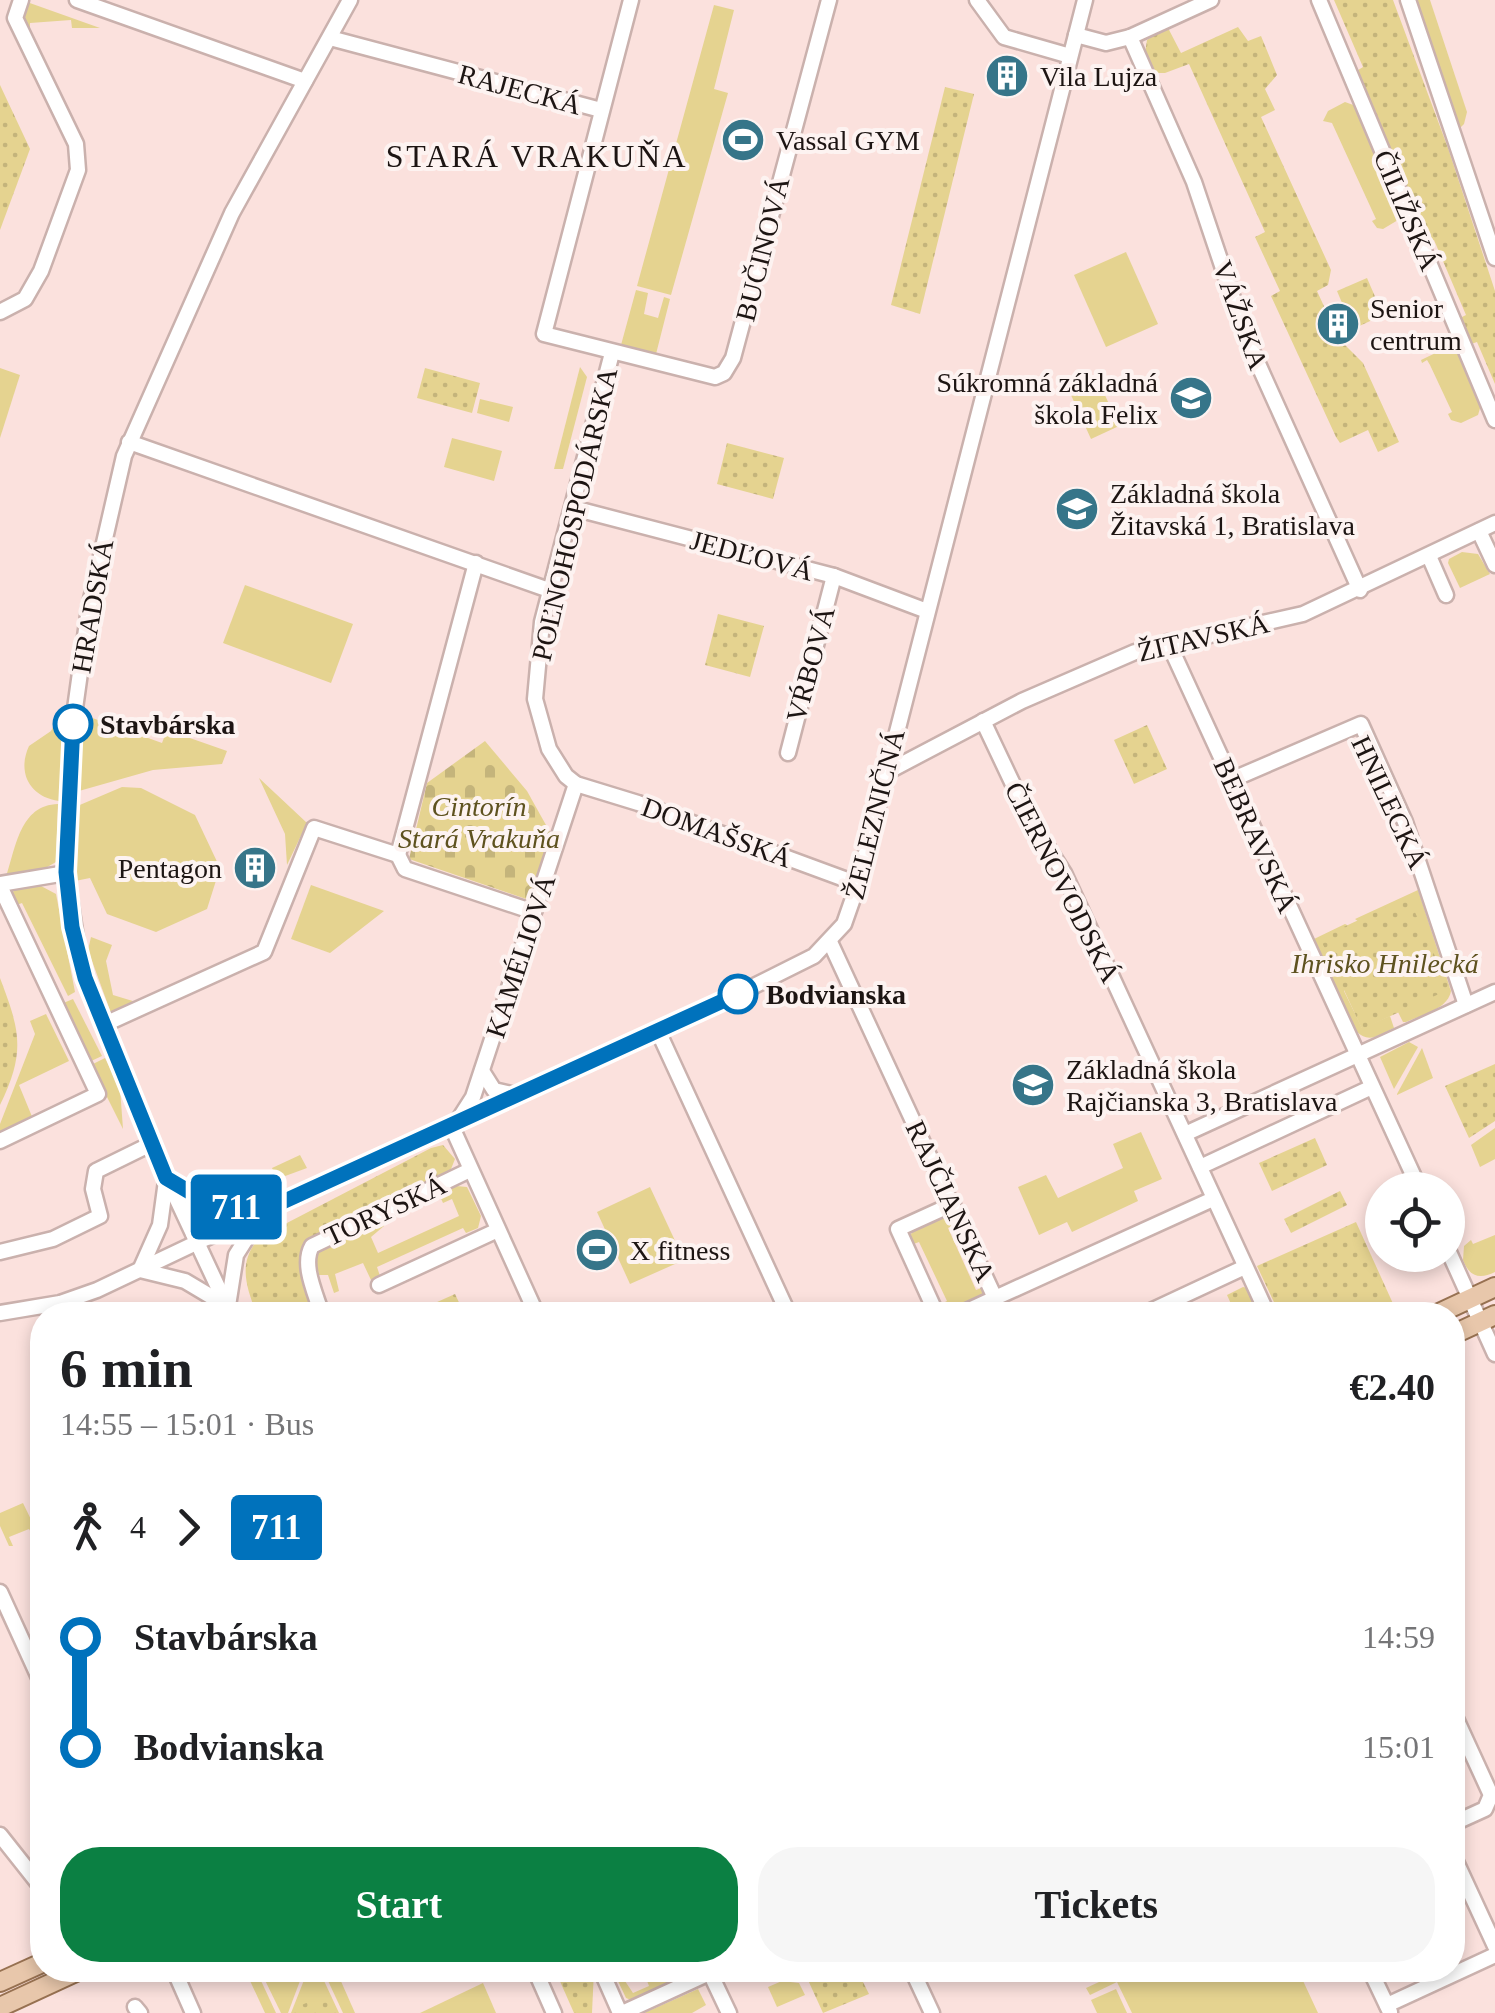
<!DOCTYPE html>
<meta charset="utf-8">
<style>
body{margin:0;font-family:Georgia,serif;background:#f6f6f6;color:#202124;height:100vh;display:flex;flex-direction:column;font-size:38px;white-space:nowrap}
*{box-sizing:border-box;margin:0}
p{font-size:32px;color:#757577}
.icon{flex:none;width:55px;height:55px;fill:none;stroke:currentColor;stroke-width:2;stroke-linecap:round;stroke-linejoin:round}
.map{position:relative;flex:1;overflow:hidden}
.details{position:absolute;left:30px;top:1302px;width:1435px;height:680px;display:flex;flex-direction:column;background:#fff;border-radius:40px;box-shadow:0 5px 15px #0003}
.details>*{flex:none}
.badge{padding:0 20px;border-radius:8px;font-size:35px;line-height:65px}
.tools{position:absolute;left:1365px;top:1172px;display:grid;gap:20px}
.tools a{display:grid;place-items:center;width:100px;height:100px;border-radius:50%;background:#fff;box-shadow:0 5px 15px #0003;font-size:50px}
.map>.badge{position:absolute;translate:-50% -50%;box-shadow:0 0 0 5px #fff}
.legs{display:flex;align-items:center;gap:15px;height:110px;padding:0 30px;font-size:32px}
.legs p{margin-inline-start:auto}
.summary{display:flex;align-items:center;justify-content:space-between;height:170px;padding:0 30px}
h1{font-size:55px;font-weight:800;line-height:75px}
.primary-button{display:flex;gap:20px;margin-top:auto;padding:20px 30px}
.primary-button a{flex:1;height:115px;border-radius:40px;background:#0b8043;color:#fff;font-size:40px;font-weight:800;line-height:115px;text-align:center}
.primary-button a+a{background:#f6f6f6;color:#202124}
ul{padding:0 30px;list-style:none}
li{display:flex;align-items:center;gap:35px;height:110px;font-size:38px}
li i{display:grid;place-items:center;width:15px;height:100%;margin:0 12px;background:currentColor}
li i::after{content:'';width:25px;height:25px;margin:-12px;border:8px solid;border-radius:50%;background:#fff}
li p{margin-inline-start:auto}
li:first-child i{background:linear-gradient(#0000 50%,currentColor 0)}
li:last-child i{background:linear-gradient(currentColor 50%,#0000 0)}
.map>svg:first-child{display:block}
.grass{fill:#e5d390}
.cemetery{fill:url(#cemetery-stones)}
.park{fill:url(#park-dots)}
.lines{fill:none;stroke-linecap:round;stroke-linejoin:round}
.minor-casing{stroke:#cab1ad;stroke-width:19}
.major-casing{stroke:#977151;stroke-width:22}
.minor{stroke:#fff;stroke-width:14}
.major{stroke:#e8c7ab;stroke-width:18}
.line-1-casing{stroke:#fff;stroke-width:22}
.line-1{stroke:#0072bc;stroke-width:15}
.stop-1-dot{fill:#fff;stroke:#0072bc;stroke-width:5}
.labels{text-anchor:middle;stroke-width:8;stroke-linejoin:round;paint-order:stroke}
.poi-label{font-size:28px;fill:#1d1513;stroke:#fdf3f1;text-anchor:start}
.street-label{font-size:28px;fill:#1d1513;stroke:#fdf3f1}
.stop-label{font-size:28px;font-weight:bold;fill:#1d1513;stroke:#fdf3f1;text-anchor:start}
.park-label{font-size:28px;font-style:italic;fill:#5e521f;stroke:#fdf3f1}
.quarter-label{font-size:32px;letter-spacing:2.5px;fill:#1d1513;stroke:#fdf3f1}
</style>
<div class="map">
<svg width="1495" height="2013" viewBox="0 0 1495 2013">
<defs>
<pattern id="cemetery-stones" width="16" height="16" patternUnits="userSpaceOnUse" patternTransform="scale(2.5)"><rect width="16" height="16" fill="#e5d390"/><path d="M2 7V4a2 2 0 0 1 4 0v3zM10 15v-3a2 2 0 0 1 4 0v3z" fill="#c4b47b"/></pattern>
<pattern id="park-dots" width="8" height="8" patternUnits="userSpaceOnUse" patternTransform="scale(2.5)"><rect width="8" height="8" fill="#e5d390"/><path d="M2 2h.1M6 6h.1" fill="none" stroke="#c4b47b" stroke-width="1.8" stroke-linecap="round"/></pattern>
</defs>
<rect width="100%" height="100%" fill="#fbe1dd"/>
<g class="grass">
<path d="M 1414,0 L 1430,0 L 1467,112 L 1464,124 L 1458,130 Z"/>
<path d="M 27,2 L 100,28 L 72,28 L 71,20 L 30,23 L 30,31 L 24,16 Z"/>
<path d="M 714,5 L 734,10 L 714,89 L 728,93 L 671,295 L 637,286 Z"/>
<path d="M 1345,102 L 1356,106 L 1398,212 L 1398,220 L 1383,229 L 1377,228 L 1372,221 L 1376,219 L 1332,123 L 1323,121 L 1328,111 Z"/>
<path d="M 1126,252 L 1158,324 L 1106,347 L 1074,275 Z"/>
<path d="M 636,290 L 648,293 L 644,314 L 658,318 L 664,297 L 670,299 L 656,354 L 621,345 Z"/>
<path d="M 1446,348 L 1459,354 L 1481,405 L 1478,415 L 1461,423 L 1451,420 L 1448,414 L 1452,412 L 1430,365 L 1427,360 L 1422,363 L 1421,360 Z"/>
<path d="M 580,367 L 587,377 L 563,469 L 554,469 Z"/>
<path d="M 0,368 L 20,375 L 0,438 Z"/>
<path d="M 1099,382 L 1119,426 L 1091,439 L 1071,395 Z"/>
<path d="M 480,399 L 513,407 L 509,422 L 477,413 Z"/>
<path d="M 452,438 L 502,451 L 494,481 L 444,467 Z"/>
<path d="M 1462,552 L 1478,554 L 1490,574 L 1460,588 L 1448,563 L 1449,559 Z"/>
<path d="M 245,585 L 353,624 L 331,683 L 223,643 Z"/>
<path d="M 61,712 L 65,717 L 59,801 C 29,797 17,772 29,746 L 51,731 Z"/>
<path d="M 84,715 L 162,743 L 167,730 L 227,751 L 222,764 L 153,770 L 79,791 Z"/>
<path d="M 259,778 L 307,823 L 287,865 L 285,834 Z"/>
<path d="M 122,787 L 141,788 L 195,815 L 220,868 L 207,909 L 156,932 L 107,914 L 90,878 L 75,881 L 75,807 Z"/>
<path d="M 58,804 L 56,862 L 42,870 L 6,877 C 16,847 20,805 58,804 Z"/>
<path d="M 311,885 L 384,911 L 330,953 L 291,939 Z"/>
<path d="M 41,886 L 56,894 L 75,992 L 68,996 L 22,903 L 14,906 L 10,894 L 15,890 Z"/>
<path d="M 1418,890 L 1451,991 C 1448,1009 1422,1015 1406,1022 L 1403,1022 L 1398,1012 L 1450,988 L 1355,919 Z"/>
<path d="M 1345,924 L 1347,925 L 1344,991 L 1362,1028 L 1390,1016 L 1394,1028 C 1381,1034 1369,1044 1357,1032 L 1314,939 Z"/>
<path d="M 91,937 L 112,945 L 106,961 L 113,995 L 136,1002 L 111,1013 L 88,950 Z"/>
<path d="M 73,999 L 102,1056 L 89,1062 L 61,1004 Z"/>
<path d="M 46,1014 L 69,1061 L 19,1085 L 33,1119 L 0,1134 L 0,1124 L 35,1034 L 30,1021 Z"/>
<path d="M 1409,1042 L 1418,1047 L 1394,1089 L 1380,1057 Z"/>
<path d="M 1422,1048 L 1433,1078 L 1397,1095 L 1397,1094 Z"/>
<path d="M 105,1058 L 120,1088 L 123,1129 L 91,1065 Z"/>
<path d="M 1495,1128 L 1495,1159 L 1480,1167 L 1471,1145 Z"/>
<path d="M 1141,1132 L 1162,1179 L 1134,1191 L 1138,1201 L 1072,1232 L 1067,1222 L 1039,1235 L 1018,1187 L 1046,1175 L 1058,1198 L 1123,1168 L 1113,1144 Z"/>
<path d="M 300,1155 L 307,1168 L 277,1179 L 272,1168 Z"/>
<path d="M 456,1186 L 467,1187 L 481,1216 L 478,1228 L 466,1233 L 463,1228 L 377,1267 L 380,1276 L 371,1280 L 363,1263 L 335,1274 L 339,1291 L 334,1293 L 328,1275 L 319,1275 L 315,1256 L 321,1249 L 382,1221 L 384,1226 L 371,1237 L 378,1253 L 459,1216 L 452,1199 L 443,1203 L 439,1194 Z"/>
<path d="M 650,1187 L 684,1260 L 630,1284 L 597,1212 Z"/>
<path d="M 946,1218 L 952,1219 L 956,1224 L 948,1228 L 976,1290 L 984,1287 L 982,1299 L 954,1313 L 942,1310 L 939,1305 L 947,1301 L 919,1242 L 911,1245 L 909,1239 C 914,1224 931,1219 946,1218 Z"/>
<path d="M 1495,1235 L 1495,1272 C 1479,1280 1469,1276 1463,1260 L 1464,1246 L 1471,1240 L 1473,1244 Z"/>
<path d="M 23,1503 L 38,1534 L 34,1537 L 29,1529 L 9,1537 L 13,1546 L 9,1546 L 0,1526 L 0,1513 Z"/>
<path d="M 245,1970 L 256,1970 L 276,2013 L 265,2013 Z"/>
<path d="M 260,1970 L 304,1970 L 288,2013 L 281,2013 Z"/>
<path d="M 308,1970 L 319,1970 L 339,2013 L 291,2013 Z"/>
<path d="M 323,1970 L 336,1970 L 355,2013 L 343,2013 Z"/>
<path d="M 651,1970 L 657,1981 L 667,1977 L 667,1984 L 631,2000 L 626,1998 L 618,1981 L 623,1978 L 633,1993 L 649,1986 L 644,1973 Z"/>
<path d="M 1125,1970 L 1298,1970 L 1318,2013 L 1132,2013 L 1117,1982 L 1090,1995 L 1086,1988 Z"/>
<path d="M 782,1981 L 799,1983 L 805,1995 L 777,2007 L 768,1987 Z"/>
<path d="M 483,1983 L 496,2013 L 420,2013 Z"/>
<path d="M 698,1989 L 706,2005 L 692,2013 L 644,2013 Z"/>
<path d="M 1116,1989 L 1127,2013 L 1097,2013 L 1091,2000 Z"/>
</g>
<path class="cemetery" d="M 485,741 L 527,791 L 551,834 L 529,900 L 409,859 L 427,783 Z"/>
<g class="park">
<path d="M 1334,0 L 1393,0 L 1448,148 L 1495,291 L 1495,384 L 1477,342 L 1468,345 L 1458,319 L 1466,315 L 1434,240 L 1426,242 L 1355,72 L 1363,67 Z"/>
<path d="M 1167,26 L 1181,53 L 1238,27 L 1248,41 L 1261,36 L 1277,75 L 1265,89 L 1275,110 L 1261,117 L 1331,270 L 1328,285 L 1317,291 L 1339,339 L 1363,363 L 1399,442 L 1378,452 L 1368,430 L 1340,443 L 1336,437 L 1271,296 L 1280,291 L 1255,237 L 1265,232 L 1189,64 L 1165,73 L 1156,73 L 1145,53 L 1147,40 Z"/>
<path d="M 0,85 L 30,149 L 0,230 Z"/>
<path d="M 945,87 L 974,94 L 920,314 L 891,305 Z"/>
<path d="M 1367,278 L 1383,315 L 1353,329 L 1337,291 Z"/>
<path d="M 425,368 L 480,383 L 472,413 L 417,398 Z"/>
<path d="M 727,443 L 784,458 L 773,499 L 717,484 Z"/>
<path d="M 718,614 L 764,626 L 750,677 L 705,665 Z"/>
<path d="M 1147,725 L 1167,769 L 1134,784 L 1114,740 Z"/>
<path d="M 1408,897 L 1450,989 L 1362,1029 L 1320,938 Z"/>
<path d="M 0,978 C 20,1031 26,1051 0,1105 Z"/>
<path d="M 1495,1064 L 1495,1121 L 1469,1138 L 1445,1086 Z"/>
<path d="M 1315,1138 L 1327,1165 L 1272,1191 L 1259,1163 Z"/>
<path d="M 443,1145 L 455,1159 L 449,1174 L 309,1240 L 301,1256 L 317,1315 L 257,1315 C 246,1286 237,1262 260,1237 L 431,1148 Z"/>
<path d="M 1340,1191 L 1347,1205 L 1291,1233 L 1284,1219 Z"/>
<path d="M 1356,1222 L 1395,1308 L 1379,1315 L 1280,1315 L 1257,1266 Z"/>
<path d="M 1243,1287 L 1247,1288 L 1260,1315 L 1236,1315 L 1227,1295 Z"/>
<path d="M 455,1294 L 465,1315 L 430,1315 L 426,1307 Z"/>
<path d="M 555,1970 L 594,1970 L 592,2013 L 574,2013 Z"/>
<path d="M 831,1970 L 857,1970 L 869,1994 L 823,2013 L 808,1980 Z"/>
<path d="M 324,1995 L 331,1997 L 338,2013 L 293,2013 L 295,2008 Z"/>
</g>
<g class="lines">
<g class="minor-casing">
<g id="minor">
<path d="M 77,0 L 305,81"/>
<path d="M 631,0 L 544,334 L 715,377 L 724,373 L 733,358 L 829,0"/>
<path d="M 977,0 L 1004,37 L 1070,56"/>
<path d="M 1319,0 L 1495,420"/>
<path d="M 1408,0 L 1495,258"/>
<path d="M 1076,35 L 1106,43 L 1130,37 L 1211,0"/>
<path d="M 1130,37 L 1194,182 L 1246,337 L 1360,590"/>
<path d="M 330,38 L 601,110"/>
<path d="M 0,312 L 25,299 L 41,271 L 78,170 L 76,144 L 15,18 L 21,0"/>
<path d="M 612,353 L 542,622 L 535,699 L 549,749 L 566,776 L 576,784 L 638,803 L 858,884"/>
<path d="M 129,442 L 549,590"/>
<path d="M 573,508 L 834,576 L 927,611"/>
<path d="M 1479,531 L 1495,565"/>
<path d="M 1429,556 L 1446,595"/>
<path d="M 1168,642 L 1420,1190"/>
<path d="M 983,721 L 1029,818 L 1064,873 L 1268,1315"/>
<path d="M 788,753 L 834,576"/>
<path d="M 885,773 L 1022,701 L 1135,652 L 1303,614 L 1495,523"/>
<path d="M 1231,780 L 1361,724 L 1405,822 L 1466,1005"/>
<path d="M 398,855 L 405,869 L 534,912"/>
<path d="M 0,884 L 66,873"/>
<path d="M 0,886 L 98,1094 L 0,1141"/>
<path d="M 830,942 L 995,1298 L 1213,1199"/>
<path d="M 105,1024 L 264,952 L 314,828 L 398,855 L 476,563"/>
<path d="M 658,1031 L 789,1315"/>
<path d="M 482,1071 L 494,1090 L 515,1095"/>
<path d="M 457,1122 L 473,1097 L 576,784"/>
<path d="M 451,1125 L 537,1315"/>
<path d="M 1185,1134 L 1495,992"/>
<path d="M 1200,1167 L 1372,1087"/>
<path d="M 168,1179 L 210,1203 L 264,1210"/>
<path d="M 1448,1250 L 1495,1354"/>
<path d="M 0,1252 L 53,1239 L 100,1216 L 93,1189 L 96,1171 L 151,1144"/>
<path d="M 140,1270 L 160,1225 L 166,1181"/>
<path d="M 140,1270 L 185,1281 L 227,1306"/>
<path d="M 379,1285 L 498,1230"/>
<path d="M 228,1306 L 236,1255 L 264,1211"/>
<path d="M 0,1313 L 60,1303 L 97,1290 L 333,1178 L 738,994 L 814,956 L 844,924 L 858,884 L 1085,0"/>
<path d="M 231,1315 L 151,1144 L 80,963 L 66,873 L 73,723 L 89,608 L 124,456 L 232,213 L 350,0"/>
<path d="M 322,1315 C 316,1294 301,1265 312,1246 L 470,1170"/>
<path d="M 937,1315 L 898,1229 L 953,1204"/>
<path d="M 958,1315 L 995,1298"/>
<path d="M 1142,1315 L 1245,1267"/>
<path d="M 0,1592 L 42,1684"/>
<path d="M 1452,1710 L 1491,1795 L 1485,1809 L 1452,1824"/>
<path d="M 0,1835 L 42,1888"/>
<path d="M 1452,1853 L 1495,1946"/>
<path d="M 174,1970 L 193,2013"/>
<path d="M 535,1970 L 554,2013"/>
<path d="M 601,1970 L 620,2013"/>
<path d="M 912,1970 L 932,2013"/>
<path d="M 1370,1970 L 1390,2012"/>
<path d="M 710,1973 L 729,2013"/>
<path d="M 1387,2005 L 1495,1955"/>
<path d="M 135,2007 L 140,2013"/>
<path d="M 622,2013 L 716,1970"/>
</g>
</g>
<g class="major-casing">
<g id="major">
<path d="M 1435,1315 L 1495,1287"/>
<path d="M 1452,1335 L 1495,1315"/>
<path d="M 0,1982 L 42,1963"/>
<path d="M 0,2007 L 80,1970"/>
</g>
</g>
<use href="#minor" class="minor"/>
<use href="#major" class="major"/>
</g>
<g class="lines">
<g class="line-1-casing">
<path id="line-1" d="M 73,724 L 66,872 L 72,927 L 85,978 L 166,1178 L 210,1204 L 265,1210 L 738,994"/>
</g>
<use href="#line-1" class="line-1"/>
</g>
<defs>
<g id="building-disc" transform="scale(2.25)"><circle r="9.5" fill="#367589" stroke="#fdf3f1"/><path d="M-4-6H4V6H1V3H-1V6H-4ZM-2.5-4.3h1.7v1.8h-1.7ZM.8-4.3h1.7v1.8H.8ZM-2.5-1h1.7V.8h-1.7ZM.8-1h1.7V.8H.8Z" fill="#fff"/></g>
<g id="stadium-disc" transform="scale(2.25)"><circle r="9.5" fill="#367589" stroke="#fdf3f1"/><path d="M0-5a6.5 5 0 1 0 0 10a6.5 5 0 1 0 0-10ZM-3.5-1.8h7v3.6h-7Z" fill="#fff"/></g>
<g id="school-disc" transform="scale(2.25)"><circle r="9.5" fill="#367589" stroke="#fdf3f1"/><path d="M0-5L7-2L0 1L-7-2ZM-4 1L0 2.5L4 1V4Q0 6-4 4Z" fill="#fff"/></g>
</defs>
<g fill-rule="evenodd">
<use href="#building-disc" x="1007" y="76"/>
<use href="#stadium-disc" x="743" y="140"/>
<use href="#building-disc" x="1338" y="324"/>
<use href="#school-disc" x="1191" y="398"/>
<use href="#school-disc" x="1077" y="509"/>
<use href="#building-disc" x="255" y="868"/>
<use href="#school-disc" x="1033" y="1085"/>
<use href="#stadium-disc" x="597" y="1250"/>
</g>
<g class="stop-1-dot">
<circle cx="73" cy="724" r="18"/>
<circle cx="738" cy="994" r="18"/>
</g>
<g class="labels">
<g class="poi-label">
<text x="1040" y="86">Vila Lujza</text>
<text x="776" y="150">Vassal GYM</text>
<text x="1370" y="318">Senior<tspan x="1370" dy="32">centrum</tspan></text>
<text x="1158" y="392" text-anchor="end">Súkromná základná<tspan x="1158" dy="32">škola Felix</tspan></text>
<text x="1110" y="503">Základná škola<tspan x="1110" dy="32">Žitavská 1, Bratislava</tspan></text>
<text x="222" y="878" text-anchor="end">Pentagon</text>
<text x="1066" y="1079">Základná škola<tspan x="1066" dy="32">Rajčianska 3, Bratislava</tspan></text>
<text x="630" y="1260">X fitness</text>
</g>
<g class="street-label">
<text transform="translate(520 89) rotate(15)" y="10">RAJECKÁ</text>
<text transform="translate(1407 210) rotate(67)" y="10">ČILIŽSKÁ</text>
<text transform="translate(762 249) rotate(-76)" y="10">BUČINOVÁ</text>
<text transform="translate(1241 315) rotate(70)" y="10">VÁŽSKA</text>
<text transform="translate(574 514) rotate(-77)" y="10">POĽNOHOSPODÁRSKA</text>
<text transform="translate(752 555) rotate(15)" y="10">JEDĽOVÁ</text>
<text transform="translate(92 606) rotate(-80)" y="10">HRADSKÁ</text>
<text transform="translate(1203 637) rotate(-13)" y="10">ŽITAVSKÁ</text>
<text transform="translate(810 664) rotate(-75)" y="10">VŔBOVÁ</text>
<text transform="translate(1390 802) rotate(65)" y="10">HNILECKÁ</text>
<text transform="translate(874 814) rotate(-76)" y="10">ŽELEZNIČNÁ</text>
<text transform="translate(717 832) rotate(20)" y="10">DOMAŠSKÁ</text>
<text transform="translate(1256 835) rotate(66)" y="10">BEBRAVSKÁ</text>
<text transform="translate(1063 882) rotate(63)" y="10">ČIERNOVODSKÁ</text>
<text transform="translate(520 956) rotate(-72)" y="10">KAMÉLIOVÁ</text>
<text transform="translate(951 1201) rotate(65)" y="10">RAJČIANSKA</text>
<text transform="translate(385 1210) rotate(-25)" y="10">TORYSKÁ</text>
</g>
<g class="stop-label">
<text x="100" y="734">Stavbárska</text>
<text x="766" y="1004">Bodvianska</text>
</g>
<g class="park-label">
<text x="479" y="816">Cintorín<tspan x="479" dy="32">Stará Vrakuňa</tspan></text>
<text x="1385" y="973">Ihrisko Hnilecká</text>
</g>
<g class="quarter-label">
<text x="537" y="167">STARÁ VRAKUŇA</text>
</g>
</g>
</svg>
<div class="tools">
<a><svg class="icon" aria-label="locate" viewBox="0 0 24 24"><circle cx="12" cy="12" r="6"/><path d="M12 2v4M12 18v4M2 12h4M18 12h4"/></svg></a>
</div>
<b class="badge" style="left:236px;top:1207px;background:#0072bc;color:#fff">711</b>
<section class="details">
<div class="summary"><div><h1>6 min</h1><p>14:55 – 15:01 · Bus</p></div><b>€2.40</b></div>
<div class="legs"><svg class="icon" aria-label="walk" viewBox="0 0 24 24"><circle cx="13" cy="4" r="2"/><path d="M13 8l-2 6 4 7M11 14l-3 7M7 12l3-4h3l4 4"/></svg>4<svg class="icon" aria-label="forward" viewBox="0 0 24 24"><path d="M9 5l7 7-7 7"/></svg><b class="badge" style="background:#0072bc;color:#fff">711</b></div>
<ul>
<li><i style="color:#0072bc"></i><b>Stavbárska</b><p>14:59</p></li>
<li><i style="color:#0072bc"></i><b>Bodvianska</b><p>15:01</p></li>
</ul>
<div class="primary-button"><a>Start</a><a>Tickets</a></div>
</section>
</div>
